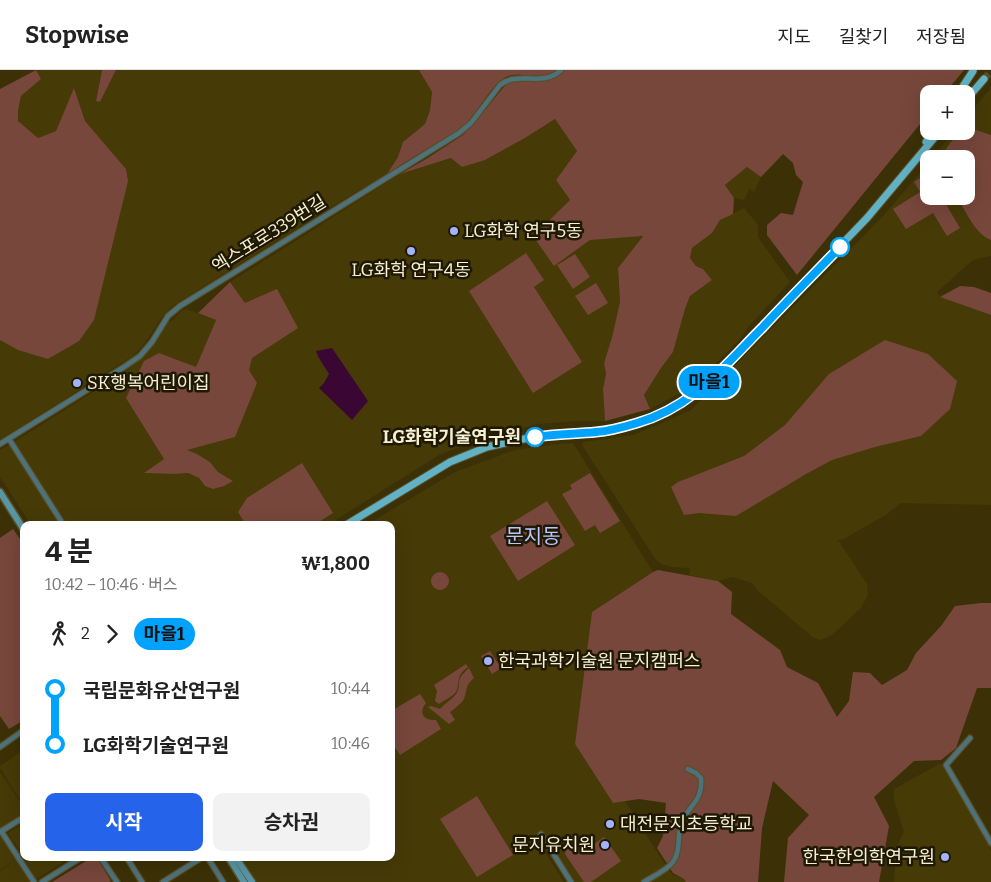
<!DOCTYPE html>
<html lang="ko">
<meta charset="utf-8">
<style>
body{margin:0;font-family:Bitter,"Noto Sans KR",serif;background:#f2f2f2;color:#222;height:100vh;display:flex;flex-direction:column;font-size:19px;white-space:nowrap}
*{box-sizing:border-box;margin:0}
p{font-size:16px;color:#767676}
.icon{flex:none;width:28px;height:28px;fill:none;stroke:currentColor;stroke-width:2;stroke-linecap:round;stroke-linejoin:round}
.map{position:relative;flex:1;overflow:hidden}
.sheet{position:absolute;left:20px;top:451px;width:375px;height:340px;display:flex;flex-direction:column;background:#fff;border-radius:10px;box-shadow:0 5px 20px #0002}
.sheet>*{flex:none}
.badge{padding:0 10px;border-radius:16px;font-size:18px;line-height:32px}
.buttons{position:absolute;left:920px;top:15px;display:grid;gap:10px}
.buttons a{display:grid;place-items:center;width:55px;height:55px;border-radius:10px;background:#fff;box-shadow:0 5px 20px #0002;font-size:25px}
.map>.badge{position:absolute;translate:-50% -50%;box-shadow:0 0 0 2px #fff}
.legs{display:flex;align-items:center;gap:8px;height:55px;padding:0 25px;font-size:16px}
.legs p{margin-inline-start:auto}
.head{display:flex;align-items:center;justify-content:space-between;height:85px;padding:0 25px}
h1{font-size:28px;font-weight:700;line-height:38px}
.action{display:flex;gap:10px;margin-top:auto;padding:10px 25px}
.action a{flex:1;height:58px;border-radius:10px;background:#2563eb;color:#fff;font-size:20px;font-weight:700;line-height:58px;text-align:center}
.action a+a{background:#f2f2f2;color:#222}
ul{padding:0 25px;list-style:none}
li{display:flex;align-items:center;gap:18px;height:55px;font-size:19px}
li i{display:grid;place-items:center;width:8px;height:100%;margin:0 6px;background:currentColor}
li i::after{content:'';width:12px;height:12px;margin:-6px;border:4px solid;border-radius:50%;background:#fff}
li p{margin-inline-start:auto}
li:first-child i{background:linear-gradient(#0000 50%,currentColor 0)}
li:last-child i{background:linear-gradient(currentColor 50%,#0000 0)}
header{display:flex;align-items:center;gap:30px;box-sizing:border-box;height:70px;padding:0 25px;background:#fff;border-bottom:1px solid #e0e0e0}
header strong{font-size:24px}
nav{display:flex;gap:28px;margin-inline-start:auto;font-size:18px}
.map>svg:first-child{display:block}
.built{fill:#463a07}
.green{fill:#77473b}
.water{fill:#3a0633}
.lines{fill:none;stroke-linecap:round;stroke-linejoin:round}
.primary-tunnel{stroke:#584e25;stroke-width:7;stroke-dasharray:7 3.5;stroke-linecap:butt}
.street-casing{stroke:#5a4f27;stroke-width:7}
.secondary-casing{stroke:#5a4f27;stroke-width:9}
.primary-casing{stroke:#5a4f27;stroke-width:9}
.street{stroke:#4e727c;stroke-width:4.5}
.secondary{stroke:#5996a5;stroke-width:6}
.primary{stroke:#61b2c5;stroke-width:7}
.line-1-casing{stroke:#fff;stroke-width:11}
.line-1{stroke:#00a3fb;stroke-width:8}
.poi-dot{fill:#a3b2fd;stroke:#1f1904;stroke-width:2}
.stop-1-dot{fill:#fff;stroke:#00a3fb;stroke-width:2.5}
.labels{text-anchor:middle;stroke-width:5;stroke-linejoin:round;paint-order:stroke}
.poi-label{font-size:18px;fill:#f6efd3;stroke:#1f1904;text-anchor:start}
.street-label{font-size:18px;fill:#f6efd3;stroke:#1f1904}
.stop-label{font-size:18px;font-weight:bold;fill:#f6efd3;stroke:#1f1904;text-anchor:end}
.quarter-label{font-size:20px;fill:#bac6fe;stroke:#1f1904}
</style>
<header>
<strong>Stopwise</strong>
<nav><a>지도</a><a>길찾기</a><a>저장됨</a></nav>
</header>
<div class="map">
<svg width="991" height="812" viewBox="0 0 991 812">
<rect width="100%" height="100%" fill="#3c3106"/>
<g class="built">
<path d="M 36,0 L 102,0 L 96,31 L 100,32 L 116,0 L 419,0 L 432,22 L 430,40 L 425,54 L 403,72 L 398,87 L 387,104 L 322,142 L 171,237 L 161,249 L 142,277 L 131,287 L 0,370 L 0,270 L 18,280 L 126,99 L 85,51 L 74,19 L 56,61 L 38,68 L 18,51 L 18,41 L 21,26 L 41,9 Z"/>
<path d="M 991,18 L 991,186 L 973,190 L 966,196 L 937,222 L 940,227 L 991,245 L 991,435 L 901,433 L 887,444 L 844,469 L 838,470 L 867,514 L 868,525 L 861,538 L 832,565 L 821,570 L 812,567 L 781,540 L 757,520 L 752,513 L 733,507 L 718,511 L 689,505 L 690,498 L 672,497 L 662,494 L 656,490 L 582,375 L 584,372 L 633,365 L 690,341 L 884,145 L 929,92 L 929,126 L 966,126 L 966,89 L 931,89 L 954,61 L 966,61 L 966,47 Z"/>
<path d="M 555,49 L 577,81 L 556,110 L 570,130 L 533,165 L 555,195 L 590,170 L 643,165 L 618,198 L 620,232 L 612,267 L 604,293 L 606,304 L 603,319 L 605,351 L 577,351 L 538,354 L 491,366 L 462,376 L 439,385 L 328,455 L 31,455 L 0,407 L 0,380 L 9,375 L 11,376 L 61,454 L 64,452 L 13,374 L 14,372 L 128,300 L 151,277 L 168,251 L 171,252 L 181,241 L 186,239 L 216,250 L 196,298 L 159,283 L 144,291 L 165,389 L 145,403 L 174,404 L 188,403 L 199,408 L 205,416 L 232,411 L 218,402 L 210,392 L 197,384 L 186,380 L 248,300 L 252,288 L 298,257 L 245,233 L 230,212 L 294,172 L 400,104 L 452,88 L 485,90 L 525,68 Z"/>
<path d="M 747,97 L 761,107 L 754,122 L 749,119 L 744,130 L 734,128 L 725,115 Z"/>
<path d="M 744,138 L 758,155 L 758,167 L 790,212 L 749,256 L 740,269 L 699,310 L 682,322 L 650,339 L 644,325 L 661,298 L 673,282 L 685,239 L 690,226 L 712,210 L 703,199 L 696,196 L 690,188 L 692,178 L 712,163 L 720,150 Z"/>
<path d="M 573,373 L 653,502 L 592,542 L 575,674 L 613,733 L 625,731 L 666,796 L 642,812 L 573,812 L 549,775 L 543,779 L 564,812 L 257,812 L 242,788 L 391,788 L 391,455 L 366,455 L 455,402 L 515,380 L 558,374 Z"/>
<path d="M 24,680 L 24,736 L 0,698 L 0,696 Z"/>
<path d="M 941,693 L 991,780 L 991,812 L 894,812 L 896,778 L 904,762 L 894,730 L 894,719 Z"/>
<path d="M 0,702 L 24,738 L 24,743 L 0,759 Z"/>
<path d="M 24,753 L 24,785 L 23,786 L 8,763 Z"/>
<path d="M 0,766 L 16,790 L 0,800 Z"/>
<path d="M 23,787 L 59,788 L 62,793 L 36,809 Z"/>
<path d="M 16,790 L 30,812 L 0,812 L 0,801 Z"/>
<path d="M 668,799 L 672,804 L 684,809 L 686,812 L 649,812 Z"/>
</g>
<g class="green">
<path d="M 36,0 L 41,9 L 21,26 L 18,41 L 18,51 L 38,68 L 56,61 L 74,18 L 85,51 L 126,99 L 128,111 L 94,250 L 79,271 L 48,289 L 18,280 L 0,270 L 0,19 Z"/>
<path d="M 102,0 L 116,0 L 100,32 L 96,31 Z"/>
<path d="M 419,0 L 558,0 C 543,13 522,0 506,7 C 489,16 477,46 460,59 C 453,65 444,69 437,73 C 420,83 403,93 387,104 L 398,87 L 403,72 L 425,54 L 430,40 L 432,22 Z"/>
<path d="M 565,0 L 964,0 L 944,24 L 929,24 L 929,43 L 797,205 L 767,165 L 767,155 L 781,143 L 793,145 L 803,112 L 796,105 L 793,93 L 783,84 L 761,107 L 747,97 L 725,115 L 734,128 L 733,144 L 720,150 L 712,163 L 692,178 L 690,188 L 696,196 L 703,199 L 712,210 L 690,226 L 685,239 L 673,282 L 661,298 L 644,325 L 650,339 L 605,351 L 603,319 L 606,304 L 604,293 L 612,267 L 620,232 L 618,198 L 643,166 L 590,170 L 554,196 L 533,166 L 570,130 L 556,110 L 577,81 L 555,49 L 525,68 L 485,90 L 462,97 L 451,88 L 400,104 L 426,89 L 463,65 L 475,52 L 503,18 L 508,13 L 515,12 L 546,11 L 558,6 Z"/>
<path d="M 976,60 L 991,65 L 991,170 C 975,164 965,140 957,126 L 966,126 L 966,89 L 944,89 C 944,72 961,62 976,60 Z"/>
<path d="M 926,104 L 929,108 L 929,126 L 941,126 L 960,158 L 947,166 L 933,143 L 906,159 L 893,139 L 920,122 L 914,112 Z"/>
<path d="M 526,183 L 544,210 L 534,217 L 582,292 L 533,323 L 469,221 Z"/>
<path d="M 575,184 L 590,207 L 573,219 L 557,195 Z"/>
<path d="M 230,212 L 245,233 L 277,219 L 298,258 L 252,288 L 249,300 L 257,313 L 235,367 L 187,380 L 197,384 L 210,392 L 218,402 L 233,411 L 224,416 L 213,419 L 205,416 L 199,408 L 188,403 L 174,404 L 144,403 L 164,389 L 126,328 L 144,291 L 159,283 L 196,297 L 216,250 L 198,243 Z"/>
<path d="M 596,213 L 608,233 L 588,245 L 575,226 Z"/>
<path d="M 960,216 L 974,217 L 991,223 L 991,245 L 940,227 Z"/>
<path d="M 885,270 L 928,284 L 957,311 L 950,339 L 921,366 L 875,377 L 832,390 L 806,404 L 736,446 L 699,443 L 684,445 L 671,417 L 678,412 L 744,386 L 785,355 L 829,304 Z"/>
<path d="M 302,393 L 333,443 L 314,455 L 246,455 L 238,442 L 247,428 Z"/>
<path d="M 590,403 L 620,451 L 600,463 L 595,455 L 585,461 L 562,424 L 572,419 L 570,415 Z"/>
<path d="M 547,431 L 575,475 L 518,511 L 490,466 Z"/>
<path d="M 13,459 L 24,475 L 24,650 L 9,659 L 0,646 L 0,468 Z"/>
<path d="M 658,500 L 718,511 L 732,522 L 731,544 L 780,580 L 787,597 L 818,613 L 837,647 L 849,631 L 853,602 L 870,603 L 882,615 L 907,600 L 916,583 L 941,556 L 955,536 L 981,533 L 991,533 L 991,618 L 977,618 L 956,678 L 941,690 L 914,691 L 874,727 L 889,756 L 879,812 L 784,812 L 788,768 L 809,745 L 773,711 L 762,758 L 758,812 L 686,812 L 684,809 L 673,803 L 657,778 L 663,766 L 666,733 L 639,729 L 613,733 L 575,674 L 592,542 L 653,502 Z"/>
<circle cx="440" cy="511" r="9"/>
<path d="M 490,581 L 501,598 L 492,604 L 481,586 Z"/>
<path d="M 466,594 L 468,597 C 455,606 461,611 456,622 C 452,627 444,630 439,634 L 435,631 L 437,621 L 434,615 Z"/>
<path d="M 469,598 L 474,608 C 464,617 468,619 464,629 C 462,633 453,640 450,642 L 455,650 L 449,654 L 428,637 L 431,636 L 440,639 C 445,633 452,630 456,624 C 460,619 458,613 460,608 C 462,604 466,601 469,598 Z"/>
<path d="M 420,624 L 426,633 C 418,643 424,651 436,650 L 441,659 L 400,685 L 391,672 L 391,641 Z"/>
<path d="M 477,726 L 513,785 L 477,807 L 440,749 Z"/>
<path d="M 604,767 L 621,791 L 591,812 L 584,812 L 565,784 L 568,770 L 570,769 L 581,783 Z"/>
<path d="M 91,788 L 97,788 L 111,811 L 109,812 L 52,812 Z"/>
</g>
<path class="water" d="M 332,278 L 368,331 L 352,350 L 319,318 L 324,313 L 329,304 C 324,295 319,290 316,281 Z"/>
<g class="lines">
<path class="primary-tunnel" d="M 984,9 L 991,1"/>
<g class="street-casing">
<g id="street">
<path d="M 9,369 L 61,451"/>
<path d="M 0,374 L 124,297 L 140,286 L 152,272 L 168,246 L 180,236 L 459,63 L 471,53 L 500,15 C 518,0 542,18 561,0"/>
<path d="M 970,668 L 946,695 L 991,773"/>
<path d="M 0,677 L 24,660"/>
<path d="M 1,761 L 34,812"/>
<path d="M 0,762 L 24,747"/>
<path d="M 541,764 L 571,812"/>
<path d="M 101,788 L 117,812"/>
<path d="M 127,788 L 142,812"/>
<path d="M 208,788 L 223,812"/>
<path d="M 42,812 L 80,788"/>
<path d="M 163,812 L 201,788"/>
<path d="M 644,812 C 652,807 667,800 673,792 C 681,781 677,766 681,754 C 689,734 703,732 701,708 L 696,703 L 688,699"/>
</g>
</g>
<g class="secondary-casing">
<g id="secondary">
<path d="M 0,422 L 24,460"/>
<path d="M 229,788 L 244,812"/>
<path d="M 236,788 L 252,812"/>
</g>
</g>
<g class="primary-casing">
<g id="primary">
<path d="M 958,24 L 973,1"/>
<path d="M 966,30 L 984,9"/>
<path d="M 926,72 L 933,61"/>
<path d="M 346,455 L 450,392 L 487,377 L 518,370 L 553,364 L 596,362 L 608,360 L 639,353 L 656,347 L 677,336 L 700,320 L 723,298 L 867,148 L 940,61"/>
</g>
</g>
<use href="#street" class="street"/>
<use href="#secondary" class="secondary"/>
<use href="#primary" class="primary"/>
</g>
<g class="lines">
<g class="line-1-casing">
<path id="line-1" d="M 535,367 C 556,364 576,364 596,362 C 610,361 624,357 637,353 C 693,337 724,296 763,257 C 788,230 814,204 840,177"/>
</g>
<use href="#line-1" class="line-1"/>
</g>
<g class="poi-dot">
<circle cx="454" cy="161" r="5"/>
<circle cx="411" cy="181" r="5"/>
<circle cx="77" cy="313" r="5"/>
<circle cx="488" cy="591" r="5"/>
<circle cx="610" cy="754" r="5"/>
<circle cx="605" cy="775" r="5"/>
<circle cx="945" cy="787" r="5"/>
</g>
<g class="stop-1-dot">
<circle cx="840" cy="177" r="9"/>
<circle cx="535" cy="367" r="9"/>
</g>
<g class="labels">
<g class="poi-label">
<text x="464" y="167">LG화학 연구5동</text>
<text x="411" y="206" text-anchor="middle">LG화학 연구4동</text>
<text x="87" y="319">SK행복어린이집</text>
<text x="498" y="597">한국과학기술원 문지캠퍼스</text>
<text x="620" y="760">대전문지초등학교</text>
<text x="595" y="781" text-anchor="end">문지유치원</text>
<text x="935" y="793" text-anchor="end">한국한의학연구원</text>
</g>
<g class="street-label">
<text transform="translate(269 164) rotate(-32)" y="6">엑스포로339번길</text>
</g>
<g class="stop-label">
<text x="521" y="373">LG화학기술연구원</text>
</g>
<g class="quarter-label">
<text x="533" y="473">문지동</text>
</g>
</g>
</svg>
<div class="buttons">
<a>+</a>
<a>−</a>
</div>
<b class="badge" style="left:709px;top:312px;background:#00a3fb;color:#111">마을1</b>
<section class="sheet">
<div class="head"><div><h1>4 분</h1><p>10:42 – 10:46 · 버스</p></div><b>₩1,800</b></div>
<div class="legs"><svg class="icon" aria-label="walk" viewBox="0 0 24 24"><circle cx="13" cy="4" r="2"/><path d="M13 8l-2 6 4 7M11 14l-3 7M7 12l3-4h3l4 4"/></svg>2<svg class="icon" aria-label="forward" viewBox="0 0 24 24"><path d="M9 5l7 7-7 7"/></svg><b class="badge" style="background:#00a3fb;color:#111">마을1</b></div>
<ul>
<li><i style="color:#00a3fb"></i><b>국립문화유산연구원</b><p>10:44</p></li>
<li><i style="color:#00a3fb"></i><b>LG화학기술연구원</b><p>10:46</p></li>
</ul>
<div class="action"><a>시작</a><a>승차권</a></div>
</section>
</div>
